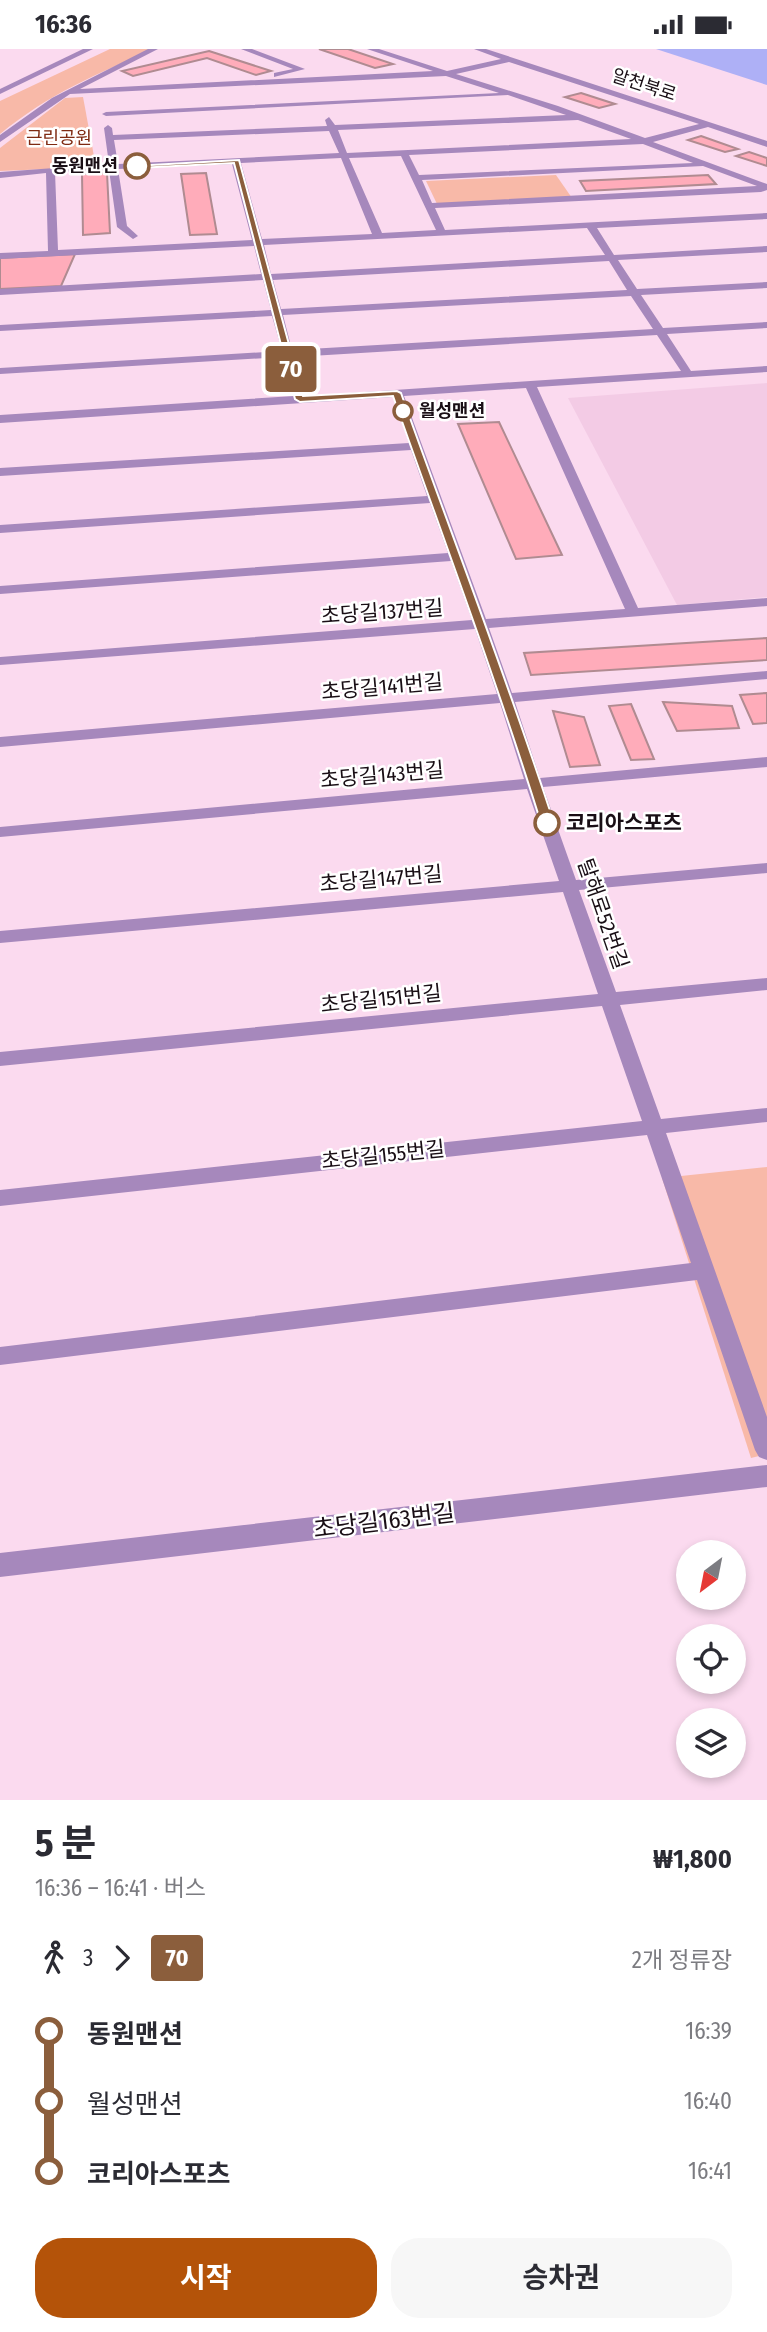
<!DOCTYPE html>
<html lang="ko">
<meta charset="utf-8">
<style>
body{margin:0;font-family:"Fira Sans Condensed","Noto Sans KR",sans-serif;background:#f7f7f7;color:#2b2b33;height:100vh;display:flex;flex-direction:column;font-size:26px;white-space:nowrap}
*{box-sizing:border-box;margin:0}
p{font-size:23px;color:#7c7c81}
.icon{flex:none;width:38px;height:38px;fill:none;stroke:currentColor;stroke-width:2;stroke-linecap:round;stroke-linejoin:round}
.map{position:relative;height:1751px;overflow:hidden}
.details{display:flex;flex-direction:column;background:#fff;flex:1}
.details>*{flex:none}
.badge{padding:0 14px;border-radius:5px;font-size:24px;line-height:46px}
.needle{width:46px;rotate:212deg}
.fabs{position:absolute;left:676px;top:1491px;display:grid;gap:14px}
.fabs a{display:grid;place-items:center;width:70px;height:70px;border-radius:50%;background:#fff;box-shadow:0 4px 10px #0003;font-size:35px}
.map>.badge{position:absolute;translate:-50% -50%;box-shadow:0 0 0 4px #fff}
.legs{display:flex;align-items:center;gap:10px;height:77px;padding:0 35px;font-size:23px}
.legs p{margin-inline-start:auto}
.overview{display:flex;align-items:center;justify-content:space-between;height:119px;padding:0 35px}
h1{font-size:38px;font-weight:700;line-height:52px}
.action{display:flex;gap:14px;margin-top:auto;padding:14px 35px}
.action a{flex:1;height:80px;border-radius:28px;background:#b45309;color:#fff;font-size:28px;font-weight:700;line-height:80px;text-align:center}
.action a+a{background:#f7f7f7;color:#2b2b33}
ul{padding:0 35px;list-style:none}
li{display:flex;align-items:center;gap:24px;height:70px;font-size:26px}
li i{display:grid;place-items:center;width:10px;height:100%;margin:0 9px;background:currentColor}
li i::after{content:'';width:18px;height:18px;margin:-9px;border:5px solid;border-radius:50%;background:#fff}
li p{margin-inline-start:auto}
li:first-child i{background:linear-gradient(#0000 50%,currentColor 0)}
li:last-child i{background:linear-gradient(currentColor 50%,#0000 0)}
.status{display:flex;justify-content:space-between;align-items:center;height:49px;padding:0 35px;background:#fff;direction:ltr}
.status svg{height:19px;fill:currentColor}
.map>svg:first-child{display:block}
.built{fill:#f3cbe5}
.green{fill:#f8b9a8}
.water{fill:#aeb0f6}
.building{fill:#ffacba;stroke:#b08b91;stroke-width:2}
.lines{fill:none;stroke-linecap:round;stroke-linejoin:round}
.minor{fill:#a688bc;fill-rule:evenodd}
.line-1{fill:#8b5e3c;stroke:#fff;stroke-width:2}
.stop-1-dot{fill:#fff;stroke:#8b5e3c;stroke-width:3.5}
.labels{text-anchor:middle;stroke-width:5;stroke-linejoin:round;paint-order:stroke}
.far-street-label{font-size:18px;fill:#190e15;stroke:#fff}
.far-park-label{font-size:18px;fill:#7f2a12;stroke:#fff}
.far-stop-label{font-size:18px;font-weight:bold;fill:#190e15;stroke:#fff;text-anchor:end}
.street-label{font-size:21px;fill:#190e15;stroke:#fff}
.stop-label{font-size:21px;font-weight:bold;fill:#190e15;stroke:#fff;text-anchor:start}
.near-street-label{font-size:24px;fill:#190e15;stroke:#fff}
</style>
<div class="status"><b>16:36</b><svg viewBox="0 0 49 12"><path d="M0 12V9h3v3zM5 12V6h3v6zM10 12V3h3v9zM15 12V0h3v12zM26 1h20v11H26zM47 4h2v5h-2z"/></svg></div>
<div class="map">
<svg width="767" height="1751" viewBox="0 0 767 1751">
<rect width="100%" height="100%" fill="#fbdaef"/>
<path class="built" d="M 767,334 L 767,548 L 677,556 L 568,349 Z"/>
<g class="green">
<path d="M 110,0 L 154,0 C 95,26 50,44 0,85 L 0,52 Z"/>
<path d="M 83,48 L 96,118 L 0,122 L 0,99 L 65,49 Z"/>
<path d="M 556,126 L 572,149 L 437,155 L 426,132 Z"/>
<path d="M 767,1118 L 767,1405 L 751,1409 L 662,1129 Z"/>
</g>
<path class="water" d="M 656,0 L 767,0 L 767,36 Z"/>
<g class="building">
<path d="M 319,0 L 348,0 L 393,15 L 375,19 Z"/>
<path d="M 209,2 L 271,22 L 256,26 L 207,9 L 133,27 L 122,22 Z"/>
<path d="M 581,44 L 615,55 L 599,59 L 565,48 Z"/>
<path d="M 701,87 L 738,100 L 725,103 L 688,91 Z"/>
<path d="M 749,103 L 767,109 L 767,117 L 736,107 Z"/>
<path d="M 107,124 L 110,184 L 83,186 L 82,125 Z"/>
<path d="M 206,124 L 217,185 L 190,186 L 181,125 Z"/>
<path d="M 708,126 L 716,135 L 586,142 L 580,132 Z"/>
<path d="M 75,205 L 61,237 L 0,240 L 0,209 Z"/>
<path d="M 499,373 L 562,506 L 516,510 L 458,375 Z"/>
<path d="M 767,589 L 767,611 L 531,626 L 524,604 Z"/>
<path d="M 767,644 L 767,674 L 753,675 L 740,646 Z"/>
<path d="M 663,653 L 732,657 L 739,679 L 677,682 Z"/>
<path d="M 631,655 L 654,710 L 631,711 L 609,657 Z"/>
<path d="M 553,662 L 584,668 L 600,716 L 570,718 Z"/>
</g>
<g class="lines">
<g class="minor">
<path d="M 83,0 L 93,0 L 0,45 L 0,40 Z"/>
<path d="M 148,0 L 158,0 L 80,40 L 433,22 L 367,0 L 379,0 L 447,22 L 501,10 L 474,0 L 486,0 L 767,92 L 767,98 L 708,78 L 653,93 L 767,135 L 767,141 L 761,143 L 435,159 L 445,181 L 767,164 L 767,170 L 597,179 L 614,206 L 767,197 L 767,203 L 618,211 L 637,240 L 767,233 L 767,239 L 641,246 L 663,279 L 767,273 L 767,279 L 667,285 L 691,322 L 767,317 L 767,323 L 537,338 L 638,559 L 767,549 L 767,557 L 489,579 L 512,644 L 767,622 L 767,630 L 515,653 L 540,729 L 767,708 L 767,718 L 543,738 L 576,831 L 767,814 L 767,824 L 579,841 L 616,943 L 767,929 L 767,941 L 620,956 L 661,1070 L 767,1059 L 767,1073 L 666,1084 L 767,1368 L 767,1411 L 759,1408 L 755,1401 L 697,1231 L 0,1316 L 0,1298 L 691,1214 L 647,1086 L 0,1157 L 0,1141 L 642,1072 L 602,957 L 0,1017 L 0,1003 L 598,945 L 563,843 L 0,894 L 0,882 L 559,832 L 527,740 L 0,788 L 0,778 L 524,730 L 500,654 L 0,698 L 0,688 L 497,645 L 475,580 L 0,616 L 0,608 L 472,571 L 451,512 L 0,545 L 0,537 L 448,504 L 430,454 L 0,484 L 0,476 L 427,447 L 411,401 L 0,427 L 0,419 L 409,394 L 393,348 L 0,374 L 0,366 L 294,347 L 283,308 L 0,325 L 0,319 L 282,302 L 272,267 L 0,282 L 0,276 L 271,261 L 263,231 L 0,246 L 0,240 L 261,225 L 254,197 L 0,210 L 0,204 L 48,202 L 46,124 L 0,129 L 0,123 L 109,115 L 104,79 L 108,76 L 112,79 L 113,86 L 327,77 L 325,71 L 329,68 L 335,76 L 566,66 L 508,46 L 106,67 L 102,65 L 106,63 L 499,44 L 446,27 L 70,45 L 0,93 L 0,86 L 52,49 ZM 509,13 L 699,75 L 645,89 L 558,57 L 456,25 ZM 578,71 L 631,90 L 347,104 L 338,81 ZM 329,82 L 339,104 L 118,115 L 114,91 ZM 643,95 L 693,114 L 419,126 L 409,106 ZM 401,107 L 436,181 L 382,184 L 349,109 ZM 341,109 L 372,185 L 262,190 L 241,114 ZM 232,115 L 252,191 L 58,201 L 55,123 L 109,121 L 117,178 L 133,190 L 138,187 L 127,177 L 118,120 ZM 703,117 L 757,137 L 432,154 L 422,131 ZM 587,179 L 605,206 L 271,225 L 264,196 ZM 609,212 L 627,241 L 281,260 L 273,231 ZM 631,247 L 653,280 L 292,301 L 283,266 ZM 657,286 L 681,322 L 305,347 L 294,308 ZM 526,339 L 625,560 L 486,570 L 404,347 Z"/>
<path d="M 241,0 L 252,0 L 305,20 L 274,28 L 274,24 L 293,20 Z"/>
<path d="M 767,1416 L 767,1438 L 0,1528 L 0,1504 Z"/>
</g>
</g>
<path class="line-1" d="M 239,111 L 303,347 L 397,342 L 401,344 C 452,487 507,629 554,774 L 552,776 L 547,777 L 541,774 C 496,630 443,489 393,347 L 300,353 L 295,350 L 234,114 L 137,119 L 133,117 Z"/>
<g class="stop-1-dot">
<circle cx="137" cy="117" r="12"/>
<circle cx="403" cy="362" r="9"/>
<circle cx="547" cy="774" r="12"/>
</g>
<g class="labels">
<g class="far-street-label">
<text transform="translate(644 36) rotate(18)" y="6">알천북로</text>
</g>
<g class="far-park-label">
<text x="59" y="95">근린공원</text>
</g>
<g class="far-stop-label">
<text x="118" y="123">동원맨션</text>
<text x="419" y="368" text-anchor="start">월성맨션</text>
</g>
<g class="street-label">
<text transform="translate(382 563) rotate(-4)" y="7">초당길137번길</text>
<text transform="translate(382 638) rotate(-5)" y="7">초당길141번길</text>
<text transform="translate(382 726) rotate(-5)" y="7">초당길143번길</text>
<text transform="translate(381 830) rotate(-5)" y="7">초당길147번길</text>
<text transform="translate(603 865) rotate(71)" y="7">탈해로52번길</text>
<text transform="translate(381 950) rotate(-6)" y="7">초당길151번길</text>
<text transform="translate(383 1106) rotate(-6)" y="7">초당길155번길</text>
</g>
<g class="stop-label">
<text x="566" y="781">코리아스포츠</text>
</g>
<g class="near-street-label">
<text transform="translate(384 1472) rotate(-7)" y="8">초당길163번길</text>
</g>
</g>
</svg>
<div class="fabs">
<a><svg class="needle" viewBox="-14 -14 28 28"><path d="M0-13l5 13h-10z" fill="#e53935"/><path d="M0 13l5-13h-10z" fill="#7c7c81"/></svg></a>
<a><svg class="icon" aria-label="locate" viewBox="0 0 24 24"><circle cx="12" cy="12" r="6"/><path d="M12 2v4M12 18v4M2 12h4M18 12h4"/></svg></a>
<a><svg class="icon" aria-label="layers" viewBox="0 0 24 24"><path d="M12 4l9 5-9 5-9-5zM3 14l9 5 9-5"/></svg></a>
</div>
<b class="badge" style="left:291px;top:320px;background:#8b5e3c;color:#fff">70</b>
</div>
<section class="details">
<div class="overview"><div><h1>5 분</h1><p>16:36 – 16:41 · 버스</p></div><b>₩1,800</b></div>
<div class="legs"><svg class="icon" aria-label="walk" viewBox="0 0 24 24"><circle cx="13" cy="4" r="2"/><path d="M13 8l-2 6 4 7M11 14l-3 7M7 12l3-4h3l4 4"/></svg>3<svg class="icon" aria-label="forward" viewBox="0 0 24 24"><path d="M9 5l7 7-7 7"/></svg><b class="badge" style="background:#8b5e3c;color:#fff">70</b><p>2개 정류장</p></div>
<ul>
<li><i style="color:#8b5e3c"></i><b>동원맨션</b><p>16:39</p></li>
<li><i style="color:#8b5e3c"></i><span>월성맨션</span><p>16:40</p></li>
<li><i style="color:#8b5e3c"></i><b>코리아스포츠</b><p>16:41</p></li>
</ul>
<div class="action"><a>시작</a><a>승차권</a></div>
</section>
